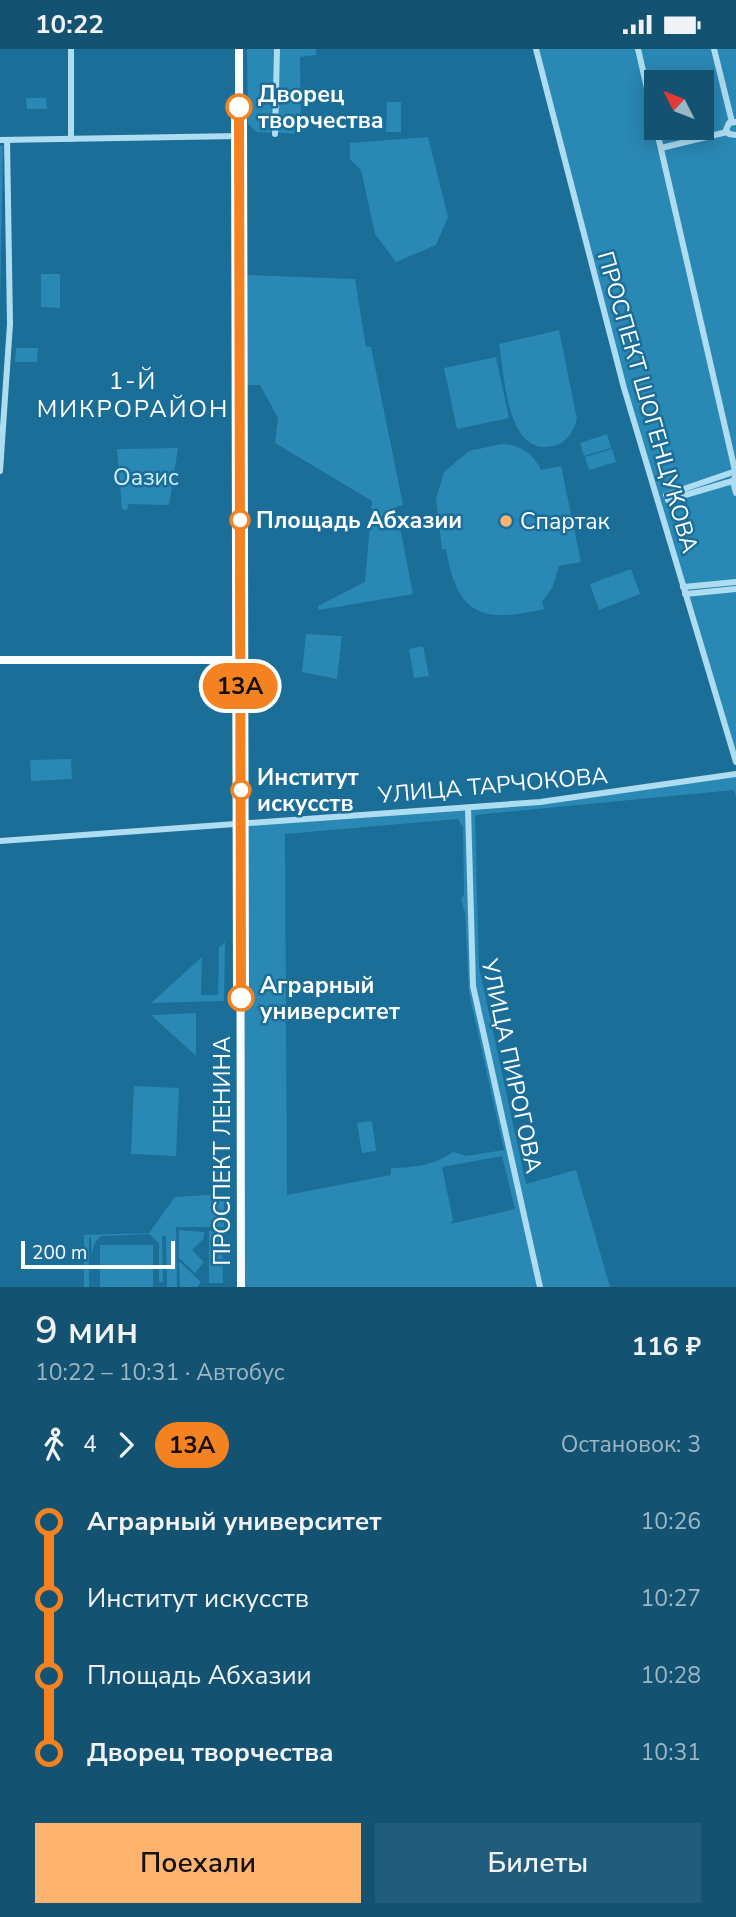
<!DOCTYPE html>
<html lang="ru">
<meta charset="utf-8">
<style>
body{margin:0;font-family:"Nunito Sans",sans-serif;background:#215c7a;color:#f1f3f6;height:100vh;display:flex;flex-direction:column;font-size:26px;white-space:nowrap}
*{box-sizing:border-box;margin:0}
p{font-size:23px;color:#9db6c4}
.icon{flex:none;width:38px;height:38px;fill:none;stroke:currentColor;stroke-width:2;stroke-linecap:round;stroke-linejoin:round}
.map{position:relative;height:1238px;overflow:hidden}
.panel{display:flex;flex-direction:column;background:#145272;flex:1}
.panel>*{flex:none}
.badge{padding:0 14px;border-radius:23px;font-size:24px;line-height:46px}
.needle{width:46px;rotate:312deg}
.buttons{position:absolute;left:644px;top:21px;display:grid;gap:14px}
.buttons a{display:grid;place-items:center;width:70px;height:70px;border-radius:0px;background:#145272;box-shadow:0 4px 18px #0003;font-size:35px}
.scale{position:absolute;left:21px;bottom:18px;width:154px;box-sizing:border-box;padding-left:7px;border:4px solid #fff;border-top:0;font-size:19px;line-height:24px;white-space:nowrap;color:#fff;-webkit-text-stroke:5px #1a6e98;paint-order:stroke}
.map>.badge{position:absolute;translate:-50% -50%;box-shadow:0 0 0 4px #fff}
.legs{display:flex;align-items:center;gap:10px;height:77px;padding:0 35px;font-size:23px}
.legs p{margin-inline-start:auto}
.summary{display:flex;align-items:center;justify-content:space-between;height:119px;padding:0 35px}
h1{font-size:38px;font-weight:600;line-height:52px}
.action{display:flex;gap:14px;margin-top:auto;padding:14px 35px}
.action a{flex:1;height:80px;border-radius:0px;background:#ffb36e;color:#111;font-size:28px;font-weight:600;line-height:80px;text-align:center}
.action a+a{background:#215c7a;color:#f1f3f6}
ul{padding:0 35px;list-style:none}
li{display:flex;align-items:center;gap:24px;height:77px;font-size:26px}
li i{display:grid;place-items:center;width:10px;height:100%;margin:0 9px;background:currentColor}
li i::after{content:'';width:18px;height:18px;margin:-9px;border:5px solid;border-radius:50%;background:#145272}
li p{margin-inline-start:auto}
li:first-child i{background:linear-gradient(#0000 50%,currentColor 0)}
li:last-child i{background:linear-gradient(currentColor 50%,#0000 0)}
.status{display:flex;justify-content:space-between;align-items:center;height:49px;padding:0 35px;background:#145272;direction:ltr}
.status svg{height:19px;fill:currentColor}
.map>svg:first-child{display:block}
.green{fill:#2a88b4;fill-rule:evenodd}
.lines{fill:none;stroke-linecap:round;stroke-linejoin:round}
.minor{stroke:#aedcf1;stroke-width:6}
.major{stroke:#f8fcff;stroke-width:8}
.line-1-casing{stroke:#fff;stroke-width:16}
.line-1{stroke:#f58220;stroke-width:10}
.stop-1-dot{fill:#fff;stroke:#f58220;stroke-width:3.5}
.poi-dot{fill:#ffb36e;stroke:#1a6e98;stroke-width:2.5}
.labels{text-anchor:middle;stroke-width:5;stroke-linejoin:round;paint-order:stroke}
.stop-label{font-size:23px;font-weight:bold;fill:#fff;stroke:#1a6e98;text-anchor:start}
.street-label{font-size:23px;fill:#fff;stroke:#1a6e98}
.park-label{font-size:23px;fill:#d5f0fb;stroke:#1a6e98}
.poi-label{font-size:23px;fill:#fff;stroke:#1a6e98;text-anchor:start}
.neighbourhood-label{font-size:24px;letter-spacing:2px;fill:#fff;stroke:#1a6e98}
</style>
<div class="status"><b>10:22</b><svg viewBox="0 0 49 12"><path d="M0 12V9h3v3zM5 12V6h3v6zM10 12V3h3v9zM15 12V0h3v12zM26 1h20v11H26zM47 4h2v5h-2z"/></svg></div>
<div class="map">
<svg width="736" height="1238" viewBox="0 0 736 1238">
<rect width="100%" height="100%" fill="#1a6e98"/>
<g class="green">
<path d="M 247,0 L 316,0 L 316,6 L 300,8 L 301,85 L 257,83 L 248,75 Z"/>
<path d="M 536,0 L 736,0 L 736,713 L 624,339 ZM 656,33 L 702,33 L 702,79 L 656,79 Z"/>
<path d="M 26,49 L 46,49 L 47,60 L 27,60 Z"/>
<path d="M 387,53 L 401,53 L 401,83 L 386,83 Z"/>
<path d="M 428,88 L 448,168 L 436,196 L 396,213 L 375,185 L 361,121 L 350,110 L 350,94 Z"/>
<path d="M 0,97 L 3,97 L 0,256 Z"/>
<path d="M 41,225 L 60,225 L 60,259 L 41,258 Z"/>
<path d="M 244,226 L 355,230 L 366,298 L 371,298 L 403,456 L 396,458 L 413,545 L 319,561 L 318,557 L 365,533 L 372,452 L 275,394 L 278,369 L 260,336 L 245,336 Z"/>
<path d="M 559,281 L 577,370 C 573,383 567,394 553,397 C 506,408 505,326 499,295 Z"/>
<path d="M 16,299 L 38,299 L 37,313 L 15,313 Z"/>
<path d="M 496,308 L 509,369 L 457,380 L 444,319 Z"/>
<path d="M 607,385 L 611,399 L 584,407 L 580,394 Z"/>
<path d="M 502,395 C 520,395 534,405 541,421 L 561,417 L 581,513 L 559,517 L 552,539 L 542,553 L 544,560 C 484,574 457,568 446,500 L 442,500 L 436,450 L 444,423 L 469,402 Z"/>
<path d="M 178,399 L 169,456 L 128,455 L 127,461 L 122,460 L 117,400 Z"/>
<path d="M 612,400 L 616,413 L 589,421 L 585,408 Z"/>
<path d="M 631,520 L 640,545 L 599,561 L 590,535 Z"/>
<path d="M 306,585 L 342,587 L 337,630 L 302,623 Z"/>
<path d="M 423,597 L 429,627 L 414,629 L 409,600 Z"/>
<path d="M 71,710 L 72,730 L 31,732 L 30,711 Z"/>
<path d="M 736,725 L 736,747 L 734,741 L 475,766 L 479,918 L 526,1135 L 576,1121 L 610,1238 L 241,1238 L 241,775 L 540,753 ZM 458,770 L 463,778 L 464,845 L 461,851 L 465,863 L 469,944 L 504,1101 L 466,1107 L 453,1103 C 434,1116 414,1119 391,1119 L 391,1126 L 287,1146 L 285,785 ZM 502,1107 L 515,1160 L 450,1175 L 453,1171 L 442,1118 Z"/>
<path d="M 225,893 L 224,952 L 151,954 L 202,908 L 201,946 L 218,946 L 219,899 Z"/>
<path d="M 196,964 L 196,1007 L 151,966 Z"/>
<path d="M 134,1037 L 179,1039 L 176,1107 L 131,1105 Z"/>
<path d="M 372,1072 L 376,1102 L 362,1104 L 357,1074 Z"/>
<path d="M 224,1145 L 224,1178 L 176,1178 L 177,1238 L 167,1238 L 166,1187 L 162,1187 L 163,1233 L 159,1233 L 159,1194 L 149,1185 L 101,1187 C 87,1197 93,1222 93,1238 L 91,1189 L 89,1188 L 89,1238 L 84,1238 L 84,1186 L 149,1184 L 175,1148 Z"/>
<path d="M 179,1181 L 204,1183 L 204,1189 L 192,1201 L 204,1213 L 195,1224 L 179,1209 Z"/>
<path d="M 209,1182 L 222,1182 L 223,1234 L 209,1234 Z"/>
<rect x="100" y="1196" width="53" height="42"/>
<path d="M 179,1212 L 201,1233 L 197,1238 L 180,1238 Z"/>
</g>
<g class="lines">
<g class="minor">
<path d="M 71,0 L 71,90"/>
<path d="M 536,0 L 624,339 L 736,713"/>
<path d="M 638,0 L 736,426 L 733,432 L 736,444"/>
<path d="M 714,0 L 732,73"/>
<path d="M 736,73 L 729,74 L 726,81 L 729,85 L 736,86"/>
<path d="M 275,85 L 277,0"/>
<path d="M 0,91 L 239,87"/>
<path d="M 661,99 L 727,83"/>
<path d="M 0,422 L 10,275 L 7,91"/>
<path d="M 666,446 L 736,422"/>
<path d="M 668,451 L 736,431"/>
<path d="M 683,538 L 736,533"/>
<path d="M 685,545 L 736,540"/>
<path d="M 468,759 L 473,937 L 540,1238"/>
<path d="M 0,792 L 540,753 L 736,725"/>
</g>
<g class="major">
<path d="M 239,0 L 241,1238"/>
<path d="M 0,611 L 240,611"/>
</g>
</g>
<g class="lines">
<g class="line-1-casing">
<path id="line-1" d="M 239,58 L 241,949"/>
</g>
<use href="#line-1" class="line-1"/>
</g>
<g class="stop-1-dot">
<circle cx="239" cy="58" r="12"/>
<circle cx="240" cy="471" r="9"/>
<circle cx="241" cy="741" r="9"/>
<circle cx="241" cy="949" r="12"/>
</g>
<circle class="poi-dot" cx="506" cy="472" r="7"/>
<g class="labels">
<g class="stop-label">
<text x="258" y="53">Дворец<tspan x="258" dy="26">творчества</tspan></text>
<text x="256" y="479">Площадь Абхазии</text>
<text x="257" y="736">Институт<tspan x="257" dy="26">искусств</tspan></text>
<text x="260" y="944">Аграрный<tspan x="260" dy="26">университет</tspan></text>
</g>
<g class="street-label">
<text transform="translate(648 353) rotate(74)" y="8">ПРОСПЕКТ ШОГЕНЦУКОВА</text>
<text transform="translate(493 736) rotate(-5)" y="8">УЛИЦА ТАРЧОКОВА</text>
<text transform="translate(512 1017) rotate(78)" y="8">УЛИЦА ПИРОГОВА</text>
<text transform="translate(222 1102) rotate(-90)" y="8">ПРОСПЕКТ ЛЕНИНА</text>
</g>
<g class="park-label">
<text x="146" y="436">Оазис</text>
</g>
<g class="poi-label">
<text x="520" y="480">Спартак</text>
</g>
<g class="neighbourhood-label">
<text x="133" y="340">1-Й<tspan x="133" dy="28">МИКРОРАЙОН</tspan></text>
</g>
</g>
</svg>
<div class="buttons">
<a><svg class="needle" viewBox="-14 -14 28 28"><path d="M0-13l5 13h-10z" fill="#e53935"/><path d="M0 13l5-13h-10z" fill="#9db6c4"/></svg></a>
</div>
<div class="scale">200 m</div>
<b class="badge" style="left:240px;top:637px;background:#f58220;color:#111">13А</b>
</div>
<section class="panel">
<div class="summary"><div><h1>9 мин</h1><p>10:22 – 10:31 · Автобус</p></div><b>116 ₽</b></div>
<div class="legs"><svg class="icon" aria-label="walk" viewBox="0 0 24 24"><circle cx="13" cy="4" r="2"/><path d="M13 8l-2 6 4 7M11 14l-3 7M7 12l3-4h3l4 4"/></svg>4<svg class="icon" aria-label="forward" viewBox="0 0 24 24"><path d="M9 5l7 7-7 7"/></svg><b class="badge" style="background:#f58220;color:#111">13А</b><p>Остановок: 3</p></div>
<ul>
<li><i style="color:#f58220"></i><b>Аграрный университет</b><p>10:26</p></li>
<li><i style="color:#f58220"></i><span>Институт искусств</span><p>10:27</p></li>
<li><i style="color:#f58220"></i><span>Площадь Абхазии</span><p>10:28</p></li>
<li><i style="color:#f58220"></i><b>Дворец творчества</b><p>10:31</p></li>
</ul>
<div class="action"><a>Поехали</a><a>Билеты</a></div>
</section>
